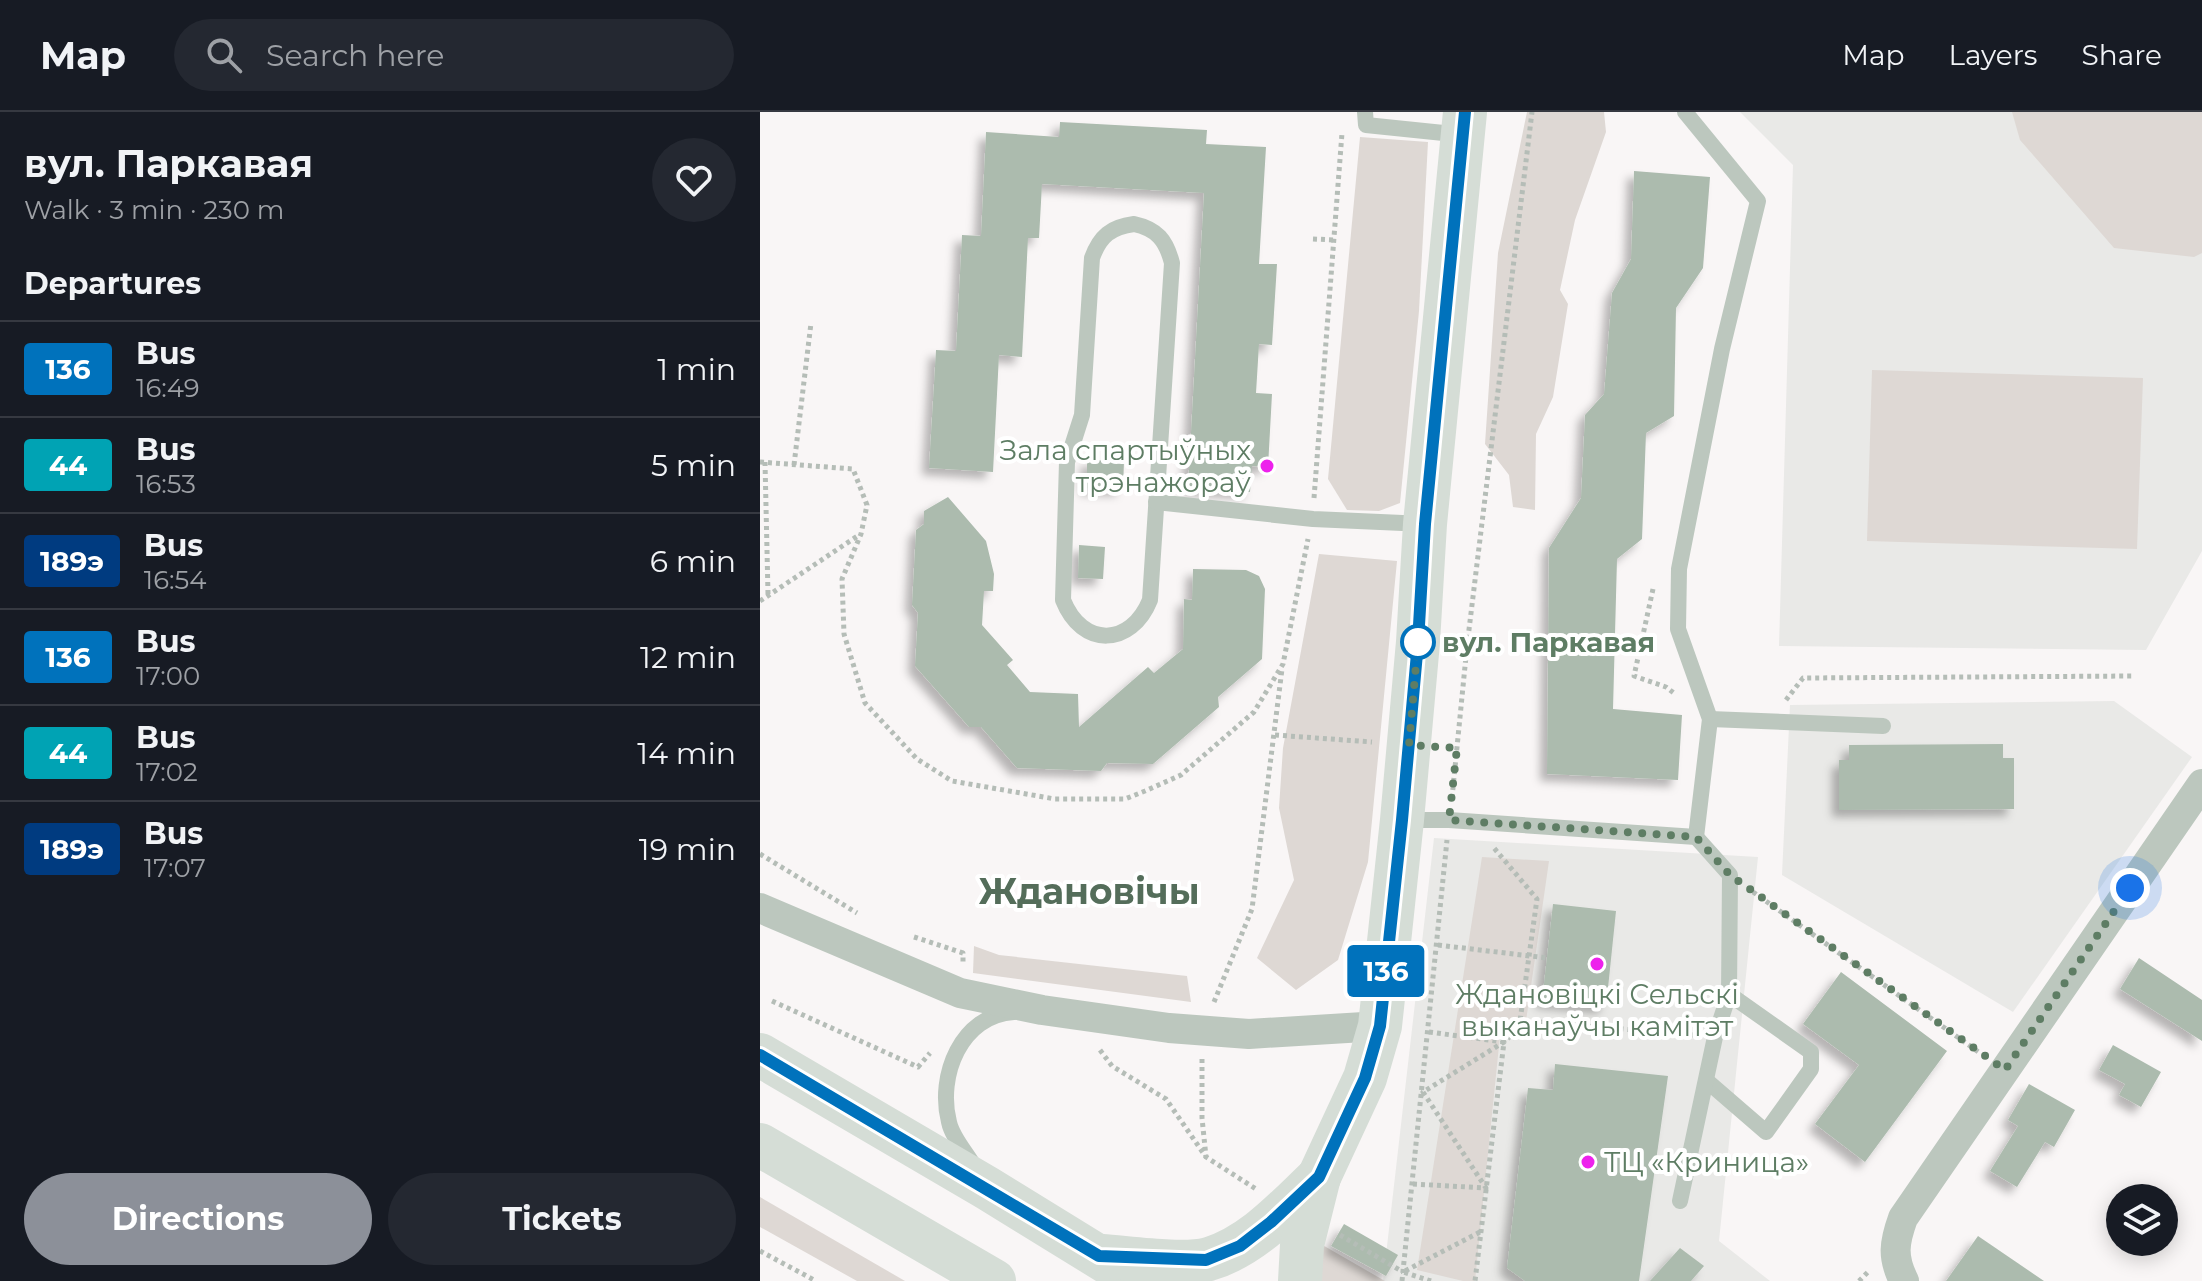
<!DOCTYPE html>
<meta charset="utf-8">
<style>
body{margin:0;font-family:Montserrat,sans-serif;background:#242831;color:#f1f3f6;height:100vh;display:flex;flex-direction:column;font-size:30px;white-space:nowrap}
*{box-sizing:border-box;margin:0}
p{font-size:26px;color:#9ea1a6}
.icon{flex:none;width:44px;height:44px;fill:none;stroke:currentColor;stroke-width:2;stroke-linecap:round;stroke-linejoin:round}
.map{position:relative;flex:1;overflow:hidden}
.side{display:flex;flex-direction:column;background:#171b24;width:760px}
.side>*{flex:none}
.badge{padding:0 16px;border-radius:6px;font-size:28px;line-height:52px}
.controls{position:absolute;left:1346px;top:1072px;display:grid;gap:16px}
.controls a{display:grid;place-items:center;width:72px;height:72px;border-radius:50%;background:#171b24;box-shadow:0 4px 20px #0003;font-size:40px}
.you{position:absolute;width:40px;height:40px;margin:-20px;border:6px solid #fff;border-radius:50%;background:#1a73e8;box-shadow:0 0 0 12px #1a73e833}
.map>.badge{position:absolute;translate:-50% -50%;box-shadow:0 0 0 4px #fff}
h2{padding:0 24px;font-size:30px;line-height:72px}
.round{display:grid;place-items:center;flex:none;width:84px;height:84px;border-radius:42px;background:#242831}
.summary{display:flex;align-items:center;justify-content:space-between;height:136px;padding:0 24px}
h1{font-size:38px;font-weight:700;line-height:60px}
.cta{display:flex;gap:16px;margin-top:auto;padding:16px 24px}
.cta a{flex:1;height:92px;border-radius:48px;background:#8c9099;color:#fff;font-size:32px;font-weight:700;line-height:92px;text-align:center}
.cta a+a{background:#242831;color:#f1f3f6}
ul{padding:0;list-style:none}
li{display:flex;align-items:center;gap:24px;height:96px;padding:0 24px;border-top:2px solid #363941}
li div{flex:1}
li b{display:block;font-size:30px}
li em{font-style:normal}
li .badge{min-width:88px;font-weight:700;text-align:center}
header{display:flex;align-items:center;gap:48px;box-sizing:border-box;height:112px;padding:0 40px;background:#171b24;border-bottom:2px solid #363941}
header strong{font-size:38px}
nav{display:flex;gap:44px;margin-inline-start:auto;font-size:28px}
.search{width:560px;height:72px;background:#242831;display:flex;align-items:center;gap:20px;box-sizing:border-box;padding:0 28px;border-radius:44px;color:#9ea1a6;font-size:30px}
main{display:flex;flex:1;min-height:0}
.map>svg:first-child{display:block}
.built{fill:#e9e9e7}
.green{fill:#ded8d4}
.building{fill:#acbbae;filter:url(#shadow)}
.lines{fill:none;stroke-linecap:round;stroke-linejoin:round}
.path{stroke:#b5bdb7;stroke-width:5;stroke-dasharray:4 4;stroke-linecap:butt}
.service{stroke:#bcc7be;stroke-width:16}
.minor{stroke:#bcc7be;stroke-width:30}
.primary{stroke:#d5ddd6;stroke-width:44}
.trunk{stroke:#d5ddd6;stroke-width:44}
.line-casing{stroke:#fff;stroke-width:18}
.line{stroke:#0072bc;stroke-width:12}
.walk{stroke:#5e7d64;stroke-width:8;stroke-dasharray:0 14.4}
.poi-dot{fill:#ed21ec;stroke:#fff;stroke-width:3}
.stop-dot{fill:#fff;stroke:#0072bc;stroke-width:4}
.labels{text-anchor:middle;stroke-width:8;stroke-linejoin:round;paint-order:stroke}
.poi-label{font-size:28px;fill:#5e7d64;stroke:#fff;text-anchor:end}
.stop-label{font-size:28px;font-weight:bold;fill:#5e7d64;stroke:#fff;text-anchor:start}
.district-label{font-size:36px;font-weight:bold;fill:#546d5a;stroke:#fff}
</style>
<header>
<strong>Map</strong>
<div class="search"><svg class="icon" aria-label="search" viewBox="0 0 24 24"><circle cx="10" cy="10" r="6"/><path d="M15 15l6 6"/></svg>Search here</div>
<nav><a>Map</a><a>Layers</a><a>Share</a></nav>
</header>
<main>
<section class="side">
<div class="summary"><div><h1>вул. Паркавая</h1><p>Walk · 3 min · 230 m</p></div><a class="round"><svg class="icon" aria-label="heart" viewBox="0 0 24 24"><path d="M12 20l-8-8c-3-5 5-10 8-4 3-6 11-1 8 4z"/></svg></a></div>
<h2>Departures</h2>
<ul>
<li><span class="badge" style="background:#0072bc;color:#fff">136</span><div><b>Bus</b><p>16:49</p></div><em>1 min</em></li>
<li><span class="badge" style="background:#00a3b4;color:#fff">44</span><div><b>Bus</b><p>16:53</p></div><em>5 min</em></li>
<li><span class="badge" style="background:#003b80;color:#fff">189э</span><div><b>Bus</b><p>16:54</p></div><em>6 min</em></li>
<li><span class="badge" style="background:#0072bc;color:#fff">136</span><div><b>Bus</b><p>17:00</p></div><em>12 min</em></li>
<li><span class="badge" style="background:#00a3b4;color:#fff">44</span><div><b>Bus</b><p>17:02</p></div><em>14 min</em></li>
<li><span class="badge" style="background:#003b80;color:#fff">189э</span><div><b>Bus</b><p>17:07</p></div><em>19 min</em></li>
</ul>
<div class="cta"><a>Directions</a><a>Tickets</a></div>
</section>
<div class="map">
<svg width="1442" height="1169" viewBox="0 0 1442 1169">
<defs>
<filter id="shadow"><feDropShadow dx="-7" dy="7" stdDeviation="4" flood-color="#0004"/></filter>
</defs>
<rect width="100%" height="100%" fill="#f9f6f6"/>
<g class="built">
<path d="M 980,0 L 1442,0 L 1442,439 L 1386,538 L 1019,534 L 1033,53 Z"/>
<path d="M 1354,589 L 1432,645 L 1253,900 L 1022,763 L 1030,593 Z"/>
<path d="M 674,726 L 998,745 L 959,1129 L 1010,1169 L 623,1169 Z"/>
</g>
<g class="green">
<path d="M 767,0 L 844,0 L 846,20 L 815,108 L 800,178 L 808,192 L 793,285 L 776,322 L 775,398 L 753,395 L 749,363 L 725,332 L 738,141 Z"/>
<path d="M 1252,0 L 1442,0 L 1442,141 L 1434,145 L 1354,136 L 1260,28 Z"/>
<path d="M 600,25 L 668,30 L 659,199 L 640,391 L 619,399 L 587,398 L 568,367 Z"/>
<path d="M 1112,258 L 1383,266 L 1377,437 L 1107,429 Z"/>
<path d="M 559,442 L 637,449 L 608,750 L 578,848 L 536,878 L 497,846 L 534,768 L 519,696 L 523,636 Z"/>
<path d="M 722,745 L 789,749 L 766,909 L 741,914 L 715,1169 L 703,1169 L 657,1158 Z"/>
<path d="M 214,834 L 239,843 L 427,864 L 431,890 L 213,861 Z"/>
<path d="M 0,1085 L 145,1169 L 97,1169 L 0,1115 Z"/>
<path d="M 559,1131 L 625,1169 L 554,1169 Z"/>
</g>
<g class="building">
<path d="M 300,10 L 447,18 L 446,32 L 506,35 L 499,152 L 517,152 L 512,233 L 499,232 L 496,281 L 512,282 L 508,355 L 492,354 L 490,380 L 428,376 L 444,81 L 282,72 L 279,126 L 268,126 L 262,245 L 239,243 L 233,360 L 169,356 L 176,238 L 196,239 L 202,123 L 221,124 L 226,20 L 299,25 Z"/>
<path d="M 874,59 L 950,65 L 943,156 L 916,196 L 914,304 L 886,321 L 882,427 L 857,447 L 853,597 L 922,603 L 918,668 L 787,662 L 789,436 L 821,386 L 825,303 L 844,282 L 852,181 L 871,147 Z"/>
<path d="M 327,348 L 364,349 L 363,377 L 327,376 Z"/>
<path d="M 188,385 L 226,429 L 234,462 L 233,479 L 224,479 L 222,513 L 253,548 L 247,553 L 270,580 L 318,582 L 319,615 L 388,555 L 394,561 L 423,537 L 424,487 L 432,488 L 433,457 L 486,458 L 499,464 L 505,477 L 502,547 L 458,585 L 459,595 L 393,652 L 347,651 L 341,659 L 257,656 L 221,615 L 209,615 L 155,554 L 158,501 L 152,493 L 156,418 L 164,412 L 164,399 Z"/>
<path d="M 319,433 L 345,435 L 343,467 L 318,466 Z"/>
<path d="M 1243,632 L 1243,646 L 1254,646 L 1254,697 L 1079,698 L 1079,648 L 1089,648 L 1089,633 Z"/>
<path d="M 793,792 L 856,799 L 846,895 L 782,889 Z"/>
<path d="M 1379,846 L 1442,888 L 1442,929 L 1360,877 Z"/>
<path d="M 1081,860 L 1187,939 L 1105,1050 L 1055,1012 L 1099,953 L 1043,912 Z"/>
<path d="M 1353,933 L 1401,960 L 1381,995 L 1359,983 L 1365,972 L 1339,958 Z"/>
<path d="M 795,952 L 908,964 L 879,1169 L 765,1169 L 747,1156 L 768,976 L 793,978 Z"/>
<path d="M 1269,972 L 1315,998 L 1294,1035 L 1285,1030 L 1257,1075 L 1230,1059 L 1258,1014 L 1248,1008 Z"/>
<path d="M 584,1112 L 638,1143 L 626,1164 L 571,1134 Z"/>
<path d="M 1218,1124 L 1284,1169 L 1186,1169 Z"/>
<path d="M 920,1136 L 944,1154 L 931,1169 L 890,1169 Z"/>
</g>
<g class="lines">
<g class="path">
<path d="M 553,127 L 575,128"/>
<path d="M 0,350 L 93,357 L 107,393 L 101,422 L 82,467 L 84,522 L 105,591 L 157,647 L 192,669 L 295,687 L 365,687 L 385,679 L 421,663 L 494,600 L 523,552 L 548,427"/>
<path d="M 5,350 L 8,482"/>
<path d="M 34,353 L 51,211"/>
<path d="M 554,386 L 582,21"/>
<path d="M 893,477 L 874,564 L 906,575 L 915,582"/>
<path d="M 0,489 L 99,423"/>
<path d="M 1026,588 L 1043,566 L 1374,564"/>
<path d="M 515,623 L 612,630"/>
<path d="M 692,686 L 707,534 L 772,0"/>
<path d="M 0,742 L 97,801"/>
<path d="M 993,780 L 1220,941"/>
<path d="M 154,825 L 203,841 L 203,851"/>
<path d="M 678,833 L 787,846"/>
<path d="M 12,889 L 158,955 L 170,941"/>
<path d="M 454,890 L 492,797 L 522,557"/>
<path d="M 669,920 L 744,930 L 715,1169"/>
<path d="M 752,926 L 780,910 L 933,923"/>
<path d="M 340,938 L 352,954 L 406,987 L 446,1045 L 496,1077"/>
<path d="M 442,947 L 442,1006 L 446,1045"/>
<path d="M 653,1072 L 726,1076 L 663,980 L 744,930 L 759,916 L 777,787 L 734,736"/>
<path d="M 580,1123 L 643,1160"/>
<path d="M 0,1139 L 56,1169"/>
<path d="M 642,1169 L 687,728"/>
<path d="M 671,1169 L 643,1160 L 720,1120"/>
<path d="M 1099,1169 L 1108,1160"/>
</g>
<g class="service">
<path d="M 605,0 L 606,13 L 703,23"/>
<path d="M 374,112 C 397,117 406,128 412,151 L 390,488 C 371,535 322,536 303,488 L 307,350 L 322,303 L 332,146 C 340,124 351,115 374,112 Z"/>
<path d="M 396,390 L 553,407 L 665,412"/>
<path d="M 950,607 L 1123,614"/>
<path d="M 644,708 L 689,708 L 936,725 L 950,607 L 918,517 L 919,457 L 962,237 L 998,89 L 925,0"/>
<path d="M 947,969 L 1006,1020 L 1051,957 L 1051,940 L 969,882"/>
<path d="M 214,1054 C 206,1040 192,1025 189,1010 C 177,964 201,903 254,900"/>
<path d="M 920,1089 L 955,925 L 969,882 L 970,763 L 936,725"/>
</g>
<g class="minor">
<path d="M 0,796 L 200,881 L 282,898 L 409,916 L 489,922 L 620,914"/>
<path d="M 1144,1169 C 1132,1145 1134,1131 1143,1106 L 1442,672"/>
</g>
<path class="primary" d="M 559,1065 L 605,966 L 620,914 L 642,708 L 658,530 L 665,412 L 705,0"/>
<g class="trunk">
<path d="M 0,943 L 227,1076 L 378,1169"/>
<path d="M 0,1033 L 234,1169"/>
<path d="M 342,1144 C 370,1146 423,1154 449,1147 C 493,1134 526,1096 559,1065"/>
<path d="M 540,1169 L 542,1133 L 559,1065"/>
</g>
</g>
<g class="lines">
<g class="line-casing">
<path id="line" d="M 0,943 L 339,1144 L 446,1148 L 480,1134 L 511,1110 L 559,1065 L 605,966 L 620,914 L 642,708 L 658,530 L 665,412 L 705,0"/>
</g>
<use href="#line" class="line"/>
<path class="walk" d="M 658,530 L 649,633 L 697,636 L 689,708 L 936,725 L 970,763 L 1245,958 L 1370,776"/>
</g>
<g class="poi-dot">
<circle cx="507" cy="354" r="8"/>
<circle cx="837" cy="852" r="8"/>
<circle cx="828" cy="1050" r="8"/>
</g>
<circle class="stop-dot" cx="658" cy="530" r="16"/>
<g class="labels">
<g class="poi-label">
<text x="491" y="348">Зала спартыўных<tspan x="491" dy="32">трэнажораў</tspan></text>
<text x="837" y="892" text-anchor="middle">Ждановіцкі Сельскі<tspan x="837" dy="32">выканаўчы камітэт</tspan></text>
<text x="844" y="1060" text-anchor="start">ТЦ «Криница»</text>
</g>
<g class="stop-label">
<text x="682" y="540">вул. Паркавая</text>
</g>
<g class="district-label">
<text x="329" y="792">Ждановічы</text>
</g>
</g>
</svg>
<div class="controls">
<a><svg class="icon" aria-label="layers" viewBox="0 0 24 24"><path d="M12 4l9 5-9 5-9-5zM3 14l9 5 9-5"/></svg></a>
</div>
<div class="you" style="left:1370px;top:776px"></div>
<b class="badge" style="left:626px;top:859px;background:#0072bc;color:#fff">136</b>
</div>
</main>
